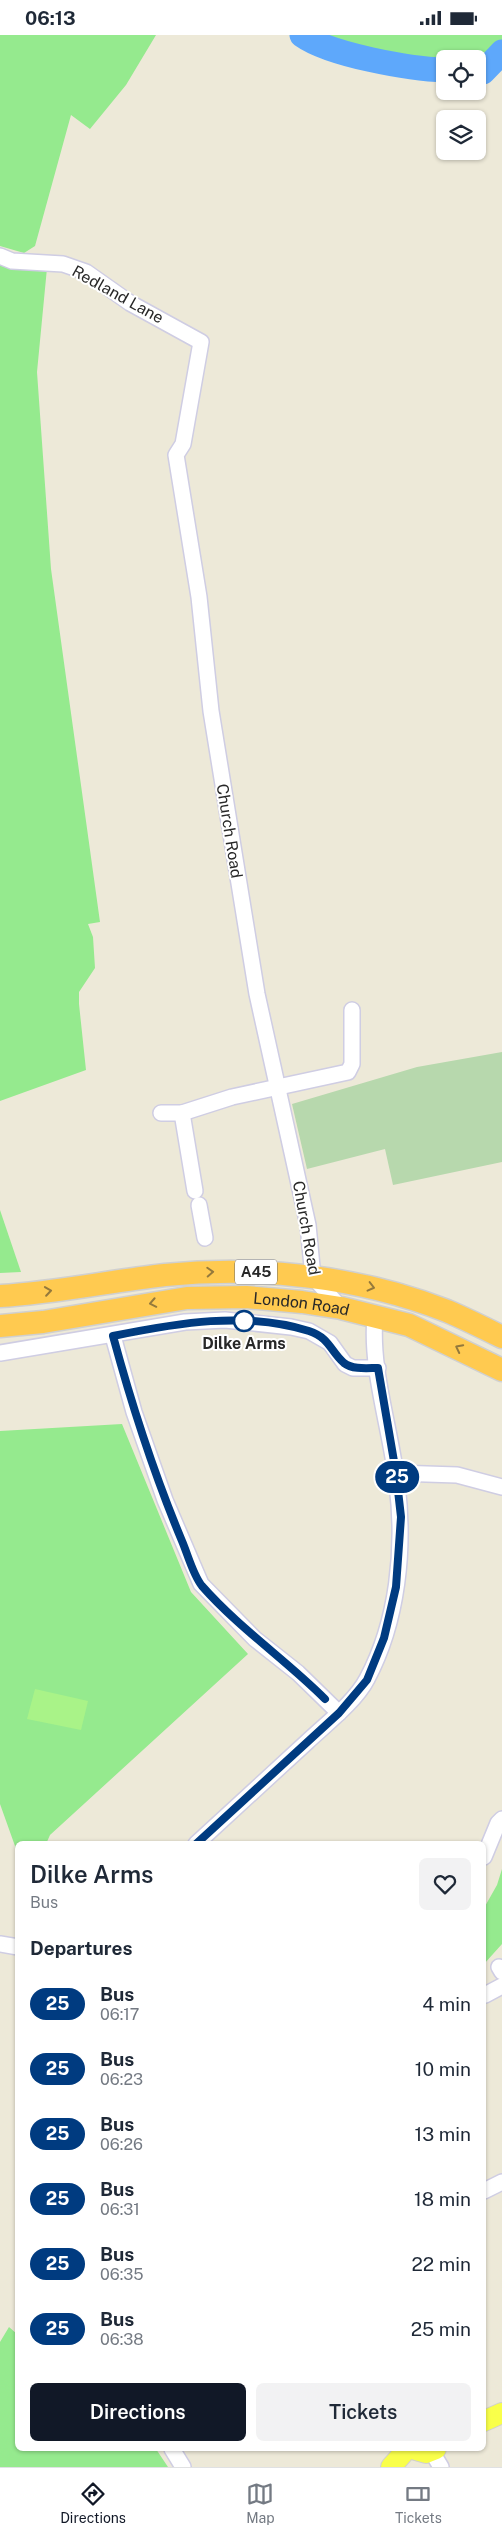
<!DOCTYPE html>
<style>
body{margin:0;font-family:"Public Sans",sans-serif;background:#f2f2f3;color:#1f2937;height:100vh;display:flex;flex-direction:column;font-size:19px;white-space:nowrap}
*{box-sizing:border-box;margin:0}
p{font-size:16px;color:#747a83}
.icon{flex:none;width:28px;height:28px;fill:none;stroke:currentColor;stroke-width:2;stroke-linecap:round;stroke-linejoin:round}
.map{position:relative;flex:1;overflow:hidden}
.details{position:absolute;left:15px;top:1806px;width:471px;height:610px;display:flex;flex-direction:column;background:#fff;border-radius:8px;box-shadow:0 1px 4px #0004}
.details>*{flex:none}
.badge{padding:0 10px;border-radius:16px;font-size:18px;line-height:32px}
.fabs{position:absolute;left:436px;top:15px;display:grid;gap:10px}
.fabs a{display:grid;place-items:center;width:50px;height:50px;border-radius:8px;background:#fff;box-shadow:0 1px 4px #0004;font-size:25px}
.map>.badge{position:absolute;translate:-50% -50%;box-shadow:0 0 0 2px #fff}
h2{padding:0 15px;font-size:19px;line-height:45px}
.round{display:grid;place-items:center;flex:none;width:52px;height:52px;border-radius:8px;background:#f2f2f3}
.headline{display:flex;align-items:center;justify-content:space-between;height:85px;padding:0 15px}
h1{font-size:24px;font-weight:600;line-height:38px}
.action{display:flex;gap:10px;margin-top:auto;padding:10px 15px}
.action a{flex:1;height:58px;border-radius:8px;background:#111827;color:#fff;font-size:20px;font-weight:600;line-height:58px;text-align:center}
.action a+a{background:#f2f2f3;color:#1f2937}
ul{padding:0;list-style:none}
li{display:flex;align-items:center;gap:15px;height:65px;padding:0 15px}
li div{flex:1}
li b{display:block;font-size:19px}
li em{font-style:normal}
li .badge{min-width:55px;font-weight:700;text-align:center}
.status{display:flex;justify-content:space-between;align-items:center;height:35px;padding:0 25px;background:#fff;direction:ltr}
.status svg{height:14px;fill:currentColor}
.dock{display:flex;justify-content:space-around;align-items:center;height:70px;border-top:1px solid #e0e1e3;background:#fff;font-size:14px;color:#747a83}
.dock a{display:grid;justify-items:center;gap:2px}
.dock .current{color:#111827}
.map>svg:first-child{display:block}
.green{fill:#95ea8e}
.cemetery{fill:#b7d8ad}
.pitch{fill:#a9f388}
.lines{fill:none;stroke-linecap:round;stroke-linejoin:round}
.river{stroke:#5ea8fb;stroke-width:25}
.minor-casing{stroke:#cfcde3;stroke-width:18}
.major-casing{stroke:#d0d0d0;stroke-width:22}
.highway-casing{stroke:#d0d0d0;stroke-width:25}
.minor{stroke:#fff;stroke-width:15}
.major{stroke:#f9ff4a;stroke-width:20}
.highway{stroke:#ffca50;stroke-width:22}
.oneway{stroke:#94793c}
.line-casing{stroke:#fff;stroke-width:11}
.line{stroke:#003b80;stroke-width:8}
.stop-dot{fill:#fff;stroke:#003b80;stroke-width:2.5}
.labels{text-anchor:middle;stroke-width:4;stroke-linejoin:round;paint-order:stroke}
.shield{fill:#fff;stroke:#686868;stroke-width:1}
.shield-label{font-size:15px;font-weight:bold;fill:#282828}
.street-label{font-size:16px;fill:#282828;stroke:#fff}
.stop-label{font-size:16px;font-weight:bold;fill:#282828;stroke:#fff}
</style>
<div class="status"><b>06:13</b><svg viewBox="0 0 49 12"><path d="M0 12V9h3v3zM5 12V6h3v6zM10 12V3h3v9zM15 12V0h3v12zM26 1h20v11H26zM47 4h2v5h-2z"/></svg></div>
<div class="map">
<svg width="502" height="2432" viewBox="0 0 502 2432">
<rect width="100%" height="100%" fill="#ede9d8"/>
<g class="green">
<path d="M 0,0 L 156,0 L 126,50 L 90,94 L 71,80 L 35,211 L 24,218 L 0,211 Z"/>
<path d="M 326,0 L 502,0 L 502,33 L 478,31 L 478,24 L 445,24 L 445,29 L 414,27 Z"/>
<path d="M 0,228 L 47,233 L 37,337 L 51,534 L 100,887 L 88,889 L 93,902 L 95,933 L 79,957 L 79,969 L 86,1035 L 0,1066 Z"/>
<path d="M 0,1175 L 21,1237 L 0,1238 Z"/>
<path d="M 122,1389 L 191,1557 L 248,1619 L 50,1800 L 46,1809 L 18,1809 L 17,1826 L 15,1811 L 0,1769 L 0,1396 Z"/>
<path d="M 502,1834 L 502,1909 L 484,1929 L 484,1873 L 497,1850 Z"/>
<path d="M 9,2292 L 17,2299 L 18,2414 L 156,2414 L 168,2432 L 0,2432 L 0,2307 Z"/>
</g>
<path class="cemetery" d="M 502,1017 L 502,1127 L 393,1150 L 385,1114 L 307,1134 L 292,1069 L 417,1032 Z"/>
<path class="pitch" d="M 35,1654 L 88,1666 L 81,1695 L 27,1684 Z"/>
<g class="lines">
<g class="river">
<path d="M 302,0 C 330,20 410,34 445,35"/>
<path d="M 478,37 L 483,37 L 502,17"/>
</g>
<g class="minor-casing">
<g id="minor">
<path d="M 0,221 L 12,226 L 63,229 L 86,237 L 130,268 L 201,307 L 183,409 L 176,420 L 199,562 L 211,676 L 257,959 L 308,1190 L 313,1242 L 341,1273"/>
<path d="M 161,1078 L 182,1078 L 232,1062 L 348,1037 L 352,1029 L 352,975"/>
<path d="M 182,1078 L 195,1156"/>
<path d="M 199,1170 L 205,1203"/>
<path d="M 113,1301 L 134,1377 L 165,1465 L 201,1549 L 255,1604 L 298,1638 L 339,1678"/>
<path d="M 0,1318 L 185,1287 L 225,1285 L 291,1292 L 309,1296 L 330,1308 L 345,1329 L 353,1333 L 378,1333"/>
<path d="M 396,1438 L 457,1440 L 502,1452"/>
<path d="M 196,1809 C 233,1775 270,1741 307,1707 C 326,1689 355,1667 367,1644 C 398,1586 405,1513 397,1449 C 391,1394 370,1336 375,1281"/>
<path d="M 484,1822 L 498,1788 L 502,1784"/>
<path d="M 0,1909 L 18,1912"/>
<path d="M 499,1932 L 502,1937"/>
<path d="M 485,1960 L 502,1951"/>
<path d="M 484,2156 L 502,2147"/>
<path d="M 172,2414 L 183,2432"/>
<path d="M 432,2417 L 441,2432"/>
</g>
</g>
<g class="major-casing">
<g id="major">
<path d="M 484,2386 L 502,2378"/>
<path d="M 412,2414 L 426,2418 L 436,2414"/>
<path d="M 391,2432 L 407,2414"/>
</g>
</g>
<g class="highway-casing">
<g id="highway">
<path d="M 0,1261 C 55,1258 110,1246 165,1240 C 260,1231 358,1241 447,1276 C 466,1284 484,1293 502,1302"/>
<path id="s1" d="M 0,1291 L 43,1287 L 187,1263 L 246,1262 L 302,1267 L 341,1273 L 409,1290 L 502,1335"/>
</g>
</g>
<use href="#minor" class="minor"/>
<use href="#major" class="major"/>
<use href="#highway" class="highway"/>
</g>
<defs><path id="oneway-chevron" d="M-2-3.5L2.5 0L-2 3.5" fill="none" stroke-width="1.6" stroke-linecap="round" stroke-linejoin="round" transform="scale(1.25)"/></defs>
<g class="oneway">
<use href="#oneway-chevron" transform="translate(210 1237) rotate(-3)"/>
<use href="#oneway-chevron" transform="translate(371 1252) rotate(14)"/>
<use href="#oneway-chevron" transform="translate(48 1256) rotate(-8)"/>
<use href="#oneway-chevron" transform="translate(153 1268) rotate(169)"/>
<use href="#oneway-chevron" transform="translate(459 1313) rotate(-153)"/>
</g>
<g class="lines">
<g class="line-casing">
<path id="line" d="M 196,1809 L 339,1678 L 367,1645 L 384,1603 L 396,1552 L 401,1482 L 396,1438 L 378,1333 C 368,1333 353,1335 344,1328 C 330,1316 330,1303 309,1296 C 244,1276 177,1288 113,1301 C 132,1371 154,1439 182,1506 C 188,1520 193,1540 202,1551 C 239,1593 286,1625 325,1664"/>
</g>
<use href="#line" class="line"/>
</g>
<circle class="stop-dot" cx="244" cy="1286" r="10"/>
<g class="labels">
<rect class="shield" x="235" y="1224.5" width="42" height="25" rx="4"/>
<g class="shield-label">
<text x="256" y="1242">A45</text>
</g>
<g class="street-label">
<text transform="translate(118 259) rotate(29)" y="6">Redland Lane</text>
<text transform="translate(230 796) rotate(81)" y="6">Church Road</text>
<text transform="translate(307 1193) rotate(80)" y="6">Church Road</text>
<text dy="6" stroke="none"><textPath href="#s1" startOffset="304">London Road</textPath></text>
</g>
<g class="stop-label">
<text x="244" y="1314">Dilke Arms</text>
</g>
</g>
</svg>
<div class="fabs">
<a><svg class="icon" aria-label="locate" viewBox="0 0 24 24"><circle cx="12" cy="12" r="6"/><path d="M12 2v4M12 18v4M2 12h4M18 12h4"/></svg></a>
<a><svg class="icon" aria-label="layers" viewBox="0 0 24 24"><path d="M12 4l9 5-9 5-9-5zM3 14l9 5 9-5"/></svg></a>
</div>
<b class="badge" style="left:397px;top:1442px;background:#003b80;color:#fff">25</b>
<section class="details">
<div class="headline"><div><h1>Dilke Arms</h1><p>Bus</p></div><a class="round"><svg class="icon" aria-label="heart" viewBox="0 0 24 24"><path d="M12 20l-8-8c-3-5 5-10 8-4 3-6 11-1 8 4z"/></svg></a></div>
<h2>Departures</h2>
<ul>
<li><span class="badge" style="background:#003b80;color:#fff">25</span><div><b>Bus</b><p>06:17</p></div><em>4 min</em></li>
<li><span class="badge" style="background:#003b80;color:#fff">25</span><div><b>Bus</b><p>06:23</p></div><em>10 min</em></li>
<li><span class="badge" style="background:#003b80;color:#fff">25</span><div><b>Bus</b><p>06:26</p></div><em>13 min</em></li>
<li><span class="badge" style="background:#003b80;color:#fff">25</span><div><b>Bus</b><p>06:31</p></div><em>18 min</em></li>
<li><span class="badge" style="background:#003b80;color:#fff">25</span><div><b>Bus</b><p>06:35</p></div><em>22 min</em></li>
<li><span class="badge" style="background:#003b80;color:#fff">25</span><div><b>Bus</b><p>06:38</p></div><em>25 min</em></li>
</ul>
<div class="action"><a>Directions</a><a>Tickets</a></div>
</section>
</div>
<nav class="dock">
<a class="current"><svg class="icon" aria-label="directions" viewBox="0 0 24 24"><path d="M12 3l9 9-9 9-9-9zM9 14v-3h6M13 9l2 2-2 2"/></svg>Directions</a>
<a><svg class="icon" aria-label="map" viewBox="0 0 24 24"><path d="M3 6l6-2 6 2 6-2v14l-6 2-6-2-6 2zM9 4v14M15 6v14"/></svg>Map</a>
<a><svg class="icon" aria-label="tickets" viewBox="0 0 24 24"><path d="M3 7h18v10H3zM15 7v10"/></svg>Tickets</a>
</nav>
